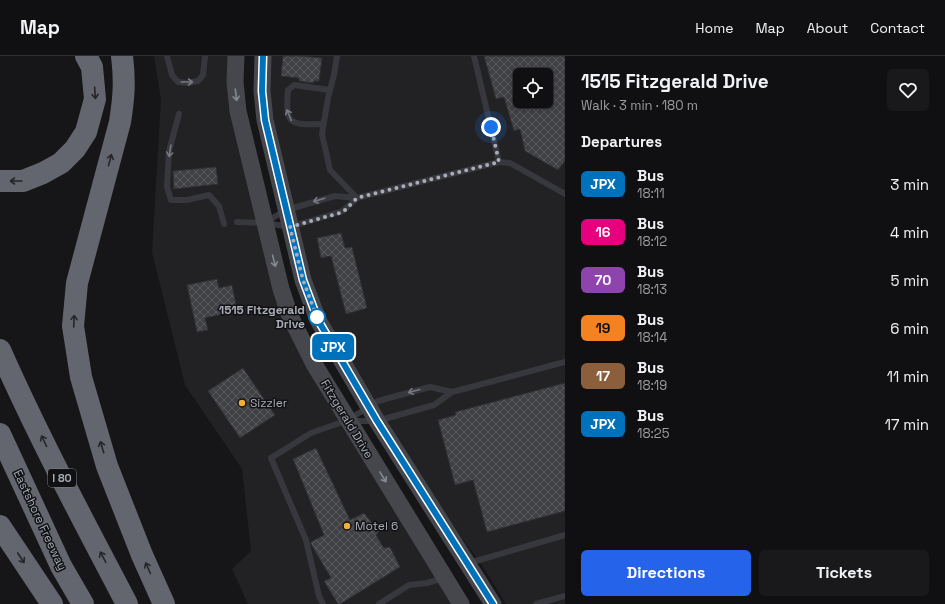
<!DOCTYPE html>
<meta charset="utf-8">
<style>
body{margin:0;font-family:"Space Grotesk",sans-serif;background:#19191b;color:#f1f3f6;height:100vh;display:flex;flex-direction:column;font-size:15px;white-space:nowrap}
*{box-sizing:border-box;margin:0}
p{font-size:13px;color:#9c9d9f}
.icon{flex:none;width:22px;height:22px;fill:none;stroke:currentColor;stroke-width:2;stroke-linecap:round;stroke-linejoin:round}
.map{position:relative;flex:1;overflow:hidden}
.drawer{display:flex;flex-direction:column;background:#101012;width:380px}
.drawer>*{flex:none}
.badge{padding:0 8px;border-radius:6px;font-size:14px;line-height:26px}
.buttons{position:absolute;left:513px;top:12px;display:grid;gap:8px}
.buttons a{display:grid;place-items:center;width:40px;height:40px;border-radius:6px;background:#101012;box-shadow:0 2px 6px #0003,0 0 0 1px #303032;font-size:20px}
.you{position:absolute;width:20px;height:20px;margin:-10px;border:3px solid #fff;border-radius:50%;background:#1a73e8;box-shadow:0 0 0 6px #1a73e833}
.map>.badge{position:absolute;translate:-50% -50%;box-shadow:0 0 0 2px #fff}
h2{padding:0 16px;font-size:15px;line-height:36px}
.round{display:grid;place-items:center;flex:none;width:42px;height:42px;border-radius:6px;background:#19191b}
.overview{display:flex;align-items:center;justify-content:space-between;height:68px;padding:0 16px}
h1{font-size:19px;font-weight:700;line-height:30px}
.action{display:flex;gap:8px;margin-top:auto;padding:8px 16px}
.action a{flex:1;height:46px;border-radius:6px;background:#2563eb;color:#fff;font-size:16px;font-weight:700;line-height:46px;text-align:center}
.action a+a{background:#19191b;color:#f1f3f6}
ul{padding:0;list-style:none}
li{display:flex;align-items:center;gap:12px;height:48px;padding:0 16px}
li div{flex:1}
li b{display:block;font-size:15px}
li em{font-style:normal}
li .badge{min-width:44px;font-weight:700;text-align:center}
header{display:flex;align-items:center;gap:24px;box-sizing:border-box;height:56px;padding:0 20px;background:#101012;border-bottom:1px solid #303032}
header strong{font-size:19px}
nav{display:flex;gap:22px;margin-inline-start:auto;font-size:14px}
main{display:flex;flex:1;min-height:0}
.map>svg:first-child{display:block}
.built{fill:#222225;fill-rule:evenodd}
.building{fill:url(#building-cross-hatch);stroke:#303034;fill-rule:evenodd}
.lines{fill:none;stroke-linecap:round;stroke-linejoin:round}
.service{stroke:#37383d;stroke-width:6}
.secondary{stroke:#45474d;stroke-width:17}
.motorway{stroke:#63666e;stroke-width:22}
.oneway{stroke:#757881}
.oneway2{stroke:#26262a}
.oneway3{stroke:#858993}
.line-casing{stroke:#fff;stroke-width:9}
.line{stroke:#0072bc;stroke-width:6}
.walk{stroke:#a8adb8;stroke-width:4;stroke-dasharray:0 7.2}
.stop-dot{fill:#fff;stroke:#0072bc;stroke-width:2}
.poi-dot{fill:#f2b134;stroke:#111113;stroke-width:1.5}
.labels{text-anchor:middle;stroke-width:3;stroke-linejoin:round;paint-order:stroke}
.shield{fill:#111113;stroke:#7b7e86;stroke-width:1}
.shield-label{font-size:11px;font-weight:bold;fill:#a8adb8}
.stop-label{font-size:12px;font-weight:bold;fill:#a8adb8;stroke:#111113;text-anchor:end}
.poi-label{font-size:12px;fill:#a8adb8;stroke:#111113;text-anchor:start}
.street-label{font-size:12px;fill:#a8adb8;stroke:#111113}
</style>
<header>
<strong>Map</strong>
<nav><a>Home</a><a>Map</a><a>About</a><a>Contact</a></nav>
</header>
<main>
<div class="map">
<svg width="565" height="548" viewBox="0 0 565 548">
<defs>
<pattern id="building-cross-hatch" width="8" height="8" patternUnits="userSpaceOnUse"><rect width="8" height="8" fill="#404145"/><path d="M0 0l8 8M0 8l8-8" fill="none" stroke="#595a5e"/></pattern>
</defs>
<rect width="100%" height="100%" fill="#161618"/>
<g class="built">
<path d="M 154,0 L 234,0 L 264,185 L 323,334 L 458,548 L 248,548 L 232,513 L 251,495 L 242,413 L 185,329 L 152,196 L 161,44 Z"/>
<path d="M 271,0 L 565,0 L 565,548 L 506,548 L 485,514 L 414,415 L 342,297 L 313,236 L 290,155 L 269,39 ZM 520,19 L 546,19 L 546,45 L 520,45 Z"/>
</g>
<g class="building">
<path d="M 283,0 L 300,0 L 322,2 L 319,25 L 314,25 L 313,27 L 299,25 L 299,22 L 281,20 Z"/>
<path d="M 484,0 L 565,0 L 565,105 L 558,114 L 525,95 L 520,73 L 514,75 L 504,41 L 496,43 ZM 520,19 L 546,19 L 546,45 L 520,45 Z"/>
<path d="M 216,111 L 218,128 L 174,133 L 173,115 Z"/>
<path d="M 341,177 L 345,192 L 352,191 L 367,252 L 346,258 L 331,200 L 321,202 L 317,182 Z"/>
<path d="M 217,223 L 219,232 L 232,229 L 236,249 L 226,252 L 227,257 L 205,262 L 208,274 L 197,276 L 187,229 Z"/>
<path d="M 243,312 L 275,359 L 240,382 L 208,335 Z"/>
<path d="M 565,327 L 565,455 L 487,476 L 473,424 L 455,429 L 438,364 L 456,359 L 455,356 Z"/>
<path d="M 316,392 L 350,464 L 364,457 L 379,476 L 376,479 L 384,492 L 390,491 L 400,511 L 340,548 L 338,548 L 324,525 L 331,522 L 311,488 L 311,486 L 324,479 L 293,403 Z"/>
</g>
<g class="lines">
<g class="service">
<path d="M 167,0 L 172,19 L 178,26 L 188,27 L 198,25 L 203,19 L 205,0"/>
<path d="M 337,0 L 334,19 L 328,42 L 322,78 L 330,114 L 357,142"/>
<path d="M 179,58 L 169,95 L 167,131 L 171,144 L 187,144 L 209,139 L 219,150 L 224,168"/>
<path d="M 323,68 C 289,69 285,69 288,34 L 294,29 L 330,34"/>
<path d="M 499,106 L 510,107 L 565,138"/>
<path d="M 237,166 L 265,167 L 290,171 L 343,155 L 357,142"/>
<path d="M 266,166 L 286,154 L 335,140 L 357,142 L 499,106 L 474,0"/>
<path d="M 351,365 L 377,365 L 434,349 L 452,336 L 565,306"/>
<path d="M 469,507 L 565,479"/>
<path d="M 323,548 L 319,540 L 306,484 L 271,402 L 311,377 L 348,364 L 378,345 L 430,331 L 452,336"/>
<path d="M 379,548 L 409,529 L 427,527 L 444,522"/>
<path d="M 536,548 L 565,540"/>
</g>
<g class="secondary">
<path d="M 236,0 L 235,26 L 238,55 L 281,233 L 290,260 L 314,308 L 461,548"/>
<path d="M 263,0 L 262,35 L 265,64 L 303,224 L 318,264 L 377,365 L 493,548"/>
</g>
<g class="motorway">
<path d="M 122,0 C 125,25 124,41 120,66 L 77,227 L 73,270 L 81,321 L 107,410 L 142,499 L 164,548"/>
<path d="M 0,125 L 23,125 L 43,117 L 61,107 L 75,93 L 86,76 L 95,43 L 92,11 L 86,0"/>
<path d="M 0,294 C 38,380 83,464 127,548"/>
<path d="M 0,378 L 61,510 L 83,548"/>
<path d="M 0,470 L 52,548"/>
</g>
</g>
<defs><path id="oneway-shaft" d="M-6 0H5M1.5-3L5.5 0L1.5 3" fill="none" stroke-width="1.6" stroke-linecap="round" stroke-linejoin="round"/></defs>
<g class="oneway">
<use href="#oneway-shaft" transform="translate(187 26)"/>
<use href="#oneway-shaft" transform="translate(289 59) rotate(-113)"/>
<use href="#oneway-shaft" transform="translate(170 95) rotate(99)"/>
<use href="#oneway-shaft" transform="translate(319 144) rotate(164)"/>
<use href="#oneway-shaft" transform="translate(414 335) rotate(165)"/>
</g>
<g class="oneway2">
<use href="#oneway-shaft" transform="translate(95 37) rotate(86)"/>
<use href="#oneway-shaft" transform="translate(110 104) rotate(-75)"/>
<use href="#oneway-shaft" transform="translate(16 125) rotate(180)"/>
<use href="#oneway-shaft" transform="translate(74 265) rotate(-87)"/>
<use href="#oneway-shaft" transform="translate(44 385) rotate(-116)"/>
<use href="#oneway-shaft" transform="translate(102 391) rotate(-107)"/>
<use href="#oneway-shaft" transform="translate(103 501) rotate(-118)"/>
<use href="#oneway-shaft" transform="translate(21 502) rotate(57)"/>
<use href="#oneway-shaft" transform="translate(148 512) rotate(-114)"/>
</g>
<g class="oneway3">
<use href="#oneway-shaft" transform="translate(236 39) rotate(83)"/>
<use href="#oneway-shaft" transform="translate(274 205) rotate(76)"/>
<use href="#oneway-shaft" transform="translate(383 421) rotate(58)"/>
</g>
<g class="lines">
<g class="line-casing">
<path id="line" d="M 263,0 L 262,35 L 265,64 L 303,224 L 318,264 L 377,365 L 493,548"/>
</g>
<use href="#line" class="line"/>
<path class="walk" d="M 317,261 L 318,264 L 303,224 L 290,171 L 343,156 L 357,142 L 499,106 L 491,71"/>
</g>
<circle class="stop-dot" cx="317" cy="261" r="8"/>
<g class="poi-dot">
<circle cx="242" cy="347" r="4"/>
<circle cx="347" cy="470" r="4"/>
</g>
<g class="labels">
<rect class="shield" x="48" y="413" width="28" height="18" rx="3"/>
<g class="shield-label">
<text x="62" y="426">I 80</text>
</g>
<g class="stop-label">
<text x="305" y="258">1515 Fitzgerald<tspan x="305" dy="14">Drive</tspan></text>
</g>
<g class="poi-label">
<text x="250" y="351">Sizzler</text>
<text x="355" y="474">Motel 6</text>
</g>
<g class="street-label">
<text transform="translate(347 363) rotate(59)" y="4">Fitzgerald Drive</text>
<text transform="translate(40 464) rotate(65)" y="4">Eastshore Freeway</text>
</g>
</g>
</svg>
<div class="buttons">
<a><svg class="icon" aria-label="locate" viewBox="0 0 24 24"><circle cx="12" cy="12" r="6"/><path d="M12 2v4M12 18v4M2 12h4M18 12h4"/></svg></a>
</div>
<div class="you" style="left:491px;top:71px"></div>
<b class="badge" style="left:333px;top:291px;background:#0072bc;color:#fff">JPX</b>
</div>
<section class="drawer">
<div class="overview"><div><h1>1515 Fitzgerald Drive</h1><p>Walk · 3 min · 180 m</p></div><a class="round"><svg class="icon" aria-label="heart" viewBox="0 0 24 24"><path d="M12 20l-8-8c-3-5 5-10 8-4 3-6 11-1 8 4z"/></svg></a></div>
<h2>Departures</h2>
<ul>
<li><span class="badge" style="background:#0072bc;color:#fff">JPX</span><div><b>Bus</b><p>18:11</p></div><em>3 min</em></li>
<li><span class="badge" style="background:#e6007e;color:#fff">16</span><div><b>Bus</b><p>18:12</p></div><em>4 min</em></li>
<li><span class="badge" style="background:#8e44ad;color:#fff">70</span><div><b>Bus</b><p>18:13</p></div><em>5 min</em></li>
<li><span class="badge" style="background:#f58220;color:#111">19</span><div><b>Bus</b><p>18:14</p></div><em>6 min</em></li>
<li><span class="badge" style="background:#8b5e3c;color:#fff">17</span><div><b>Bus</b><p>18:19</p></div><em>11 min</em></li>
<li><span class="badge" style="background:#0072bc;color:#fff">JPX</span><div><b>Bus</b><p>18:25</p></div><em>17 min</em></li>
</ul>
<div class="action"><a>Directions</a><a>Tickets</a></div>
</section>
</main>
